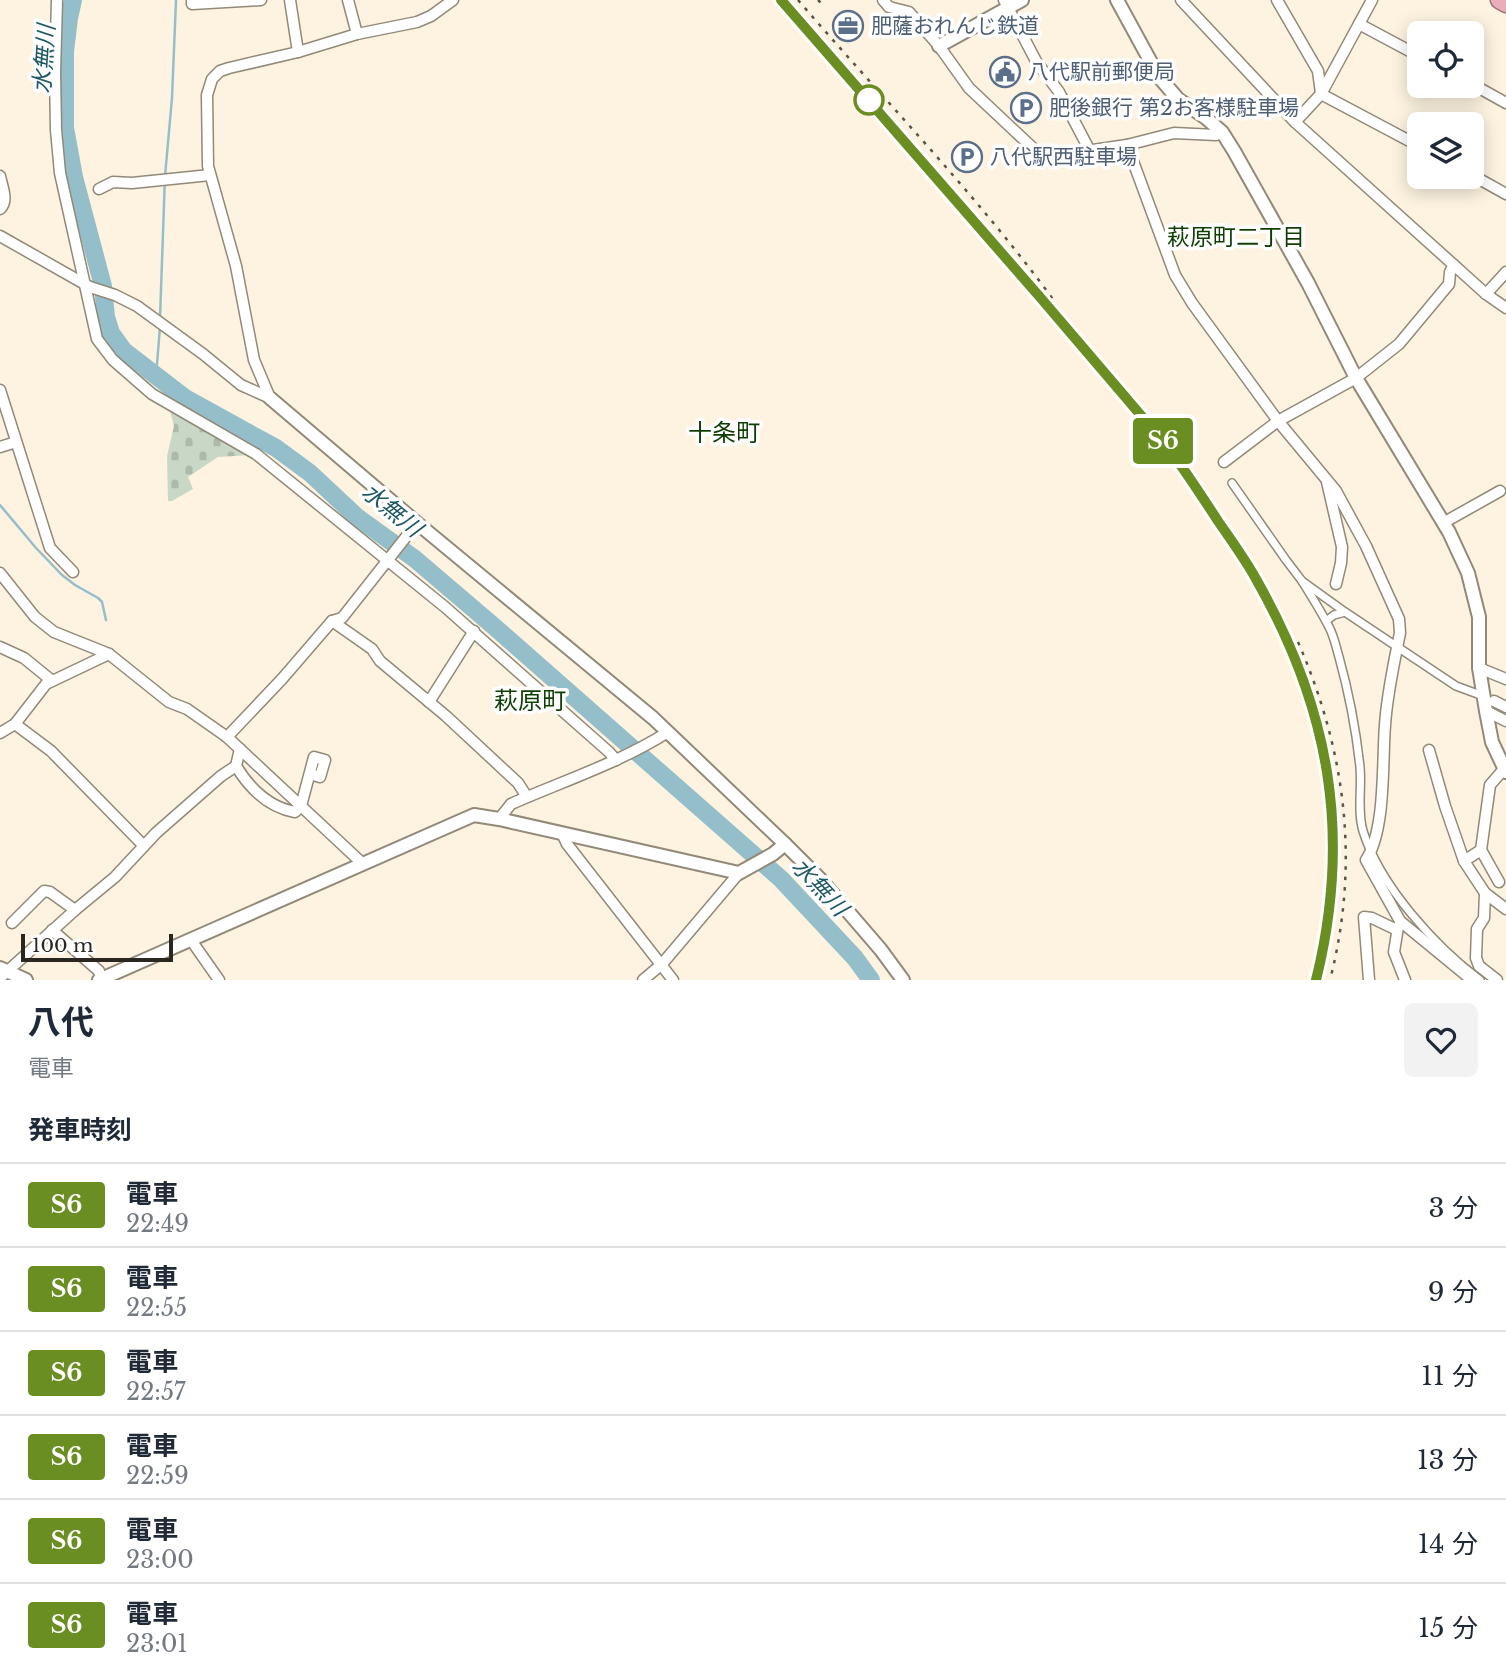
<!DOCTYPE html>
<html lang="ja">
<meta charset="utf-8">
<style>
body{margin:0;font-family:"Libre Baskerville","Noto Sans JP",serif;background:#f2f2f3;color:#1f2937;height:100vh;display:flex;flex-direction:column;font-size:26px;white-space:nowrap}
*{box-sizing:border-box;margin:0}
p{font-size:23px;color:#747a83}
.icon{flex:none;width:38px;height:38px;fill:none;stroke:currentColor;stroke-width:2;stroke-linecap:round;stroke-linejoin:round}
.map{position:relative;height:980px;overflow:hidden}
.side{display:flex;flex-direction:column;background:#fff;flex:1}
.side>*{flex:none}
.badge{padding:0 14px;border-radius:5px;font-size:24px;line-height:46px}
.fabs{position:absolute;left:1407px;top:21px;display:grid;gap:14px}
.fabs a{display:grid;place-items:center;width:77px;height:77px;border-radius:10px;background:#fff;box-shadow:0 4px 18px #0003;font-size:35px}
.scale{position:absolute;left:21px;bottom:18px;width:152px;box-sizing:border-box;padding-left:7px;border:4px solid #2a2620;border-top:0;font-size:19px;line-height:24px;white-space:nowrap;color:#2a2620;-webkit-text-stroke:5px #fff;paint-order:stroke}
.map>.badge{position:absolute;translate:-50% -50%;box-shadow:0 0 0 4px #fff}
h2{padding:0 28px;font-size:26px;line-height:63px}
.round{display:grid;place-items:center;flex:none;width:74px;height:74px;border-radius:10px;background:#f2f2f3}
.summary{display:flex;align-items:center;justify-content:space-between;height:119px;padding:0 28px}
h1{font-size:33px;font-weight:700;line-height:52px}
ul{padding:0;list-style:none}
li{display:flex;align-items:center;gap:21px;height:84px;padding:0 28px;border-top:2px solid #e0e1e3}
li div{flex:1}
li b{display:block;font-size:26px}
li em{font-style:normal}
li .badge{min-width:77px;font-weight:700;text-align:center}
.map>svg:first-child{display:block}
.cemetery{fill:url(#cemetery-stones)}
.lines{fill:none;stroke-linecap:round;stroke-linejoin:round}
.stream{stroke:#94bfca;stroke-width:2.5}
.river{stroke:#94bfca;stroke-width:18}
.pedestrian-casing{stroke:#928978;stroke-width:10}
.minor-casing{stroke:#928978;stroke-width:13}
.tertiary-casing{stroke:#928978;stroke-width:16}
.trunk-casing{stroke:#a37179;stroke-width:19}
.pedestrian{stroke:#fff;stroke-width:7}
.minor{stroke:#fff;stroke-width:10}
.tertiary{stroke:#fff;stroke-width:12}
.trunk{stroke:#eaaeba;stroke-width:16}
.rail{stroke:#59544b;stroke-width:2.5;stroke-dasharray:3.5 7;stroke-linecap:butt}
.line-casing{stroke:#fff;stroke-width:16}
.line{stroke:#6b8e23;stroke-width:10}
.stop-dot{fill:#fff;stroke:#6b8e23;stroke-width:3.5}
.labels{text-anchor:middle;stroke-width:7;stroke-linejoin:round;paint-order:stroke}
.service-label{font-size:21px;fill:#4e5e75;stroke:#fff;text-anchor:start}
.water-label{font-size:23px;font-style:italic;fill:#1e5965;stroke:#fff}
.neighbourhood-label{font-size:23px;fill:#0e3e02;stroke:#fff}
.quarter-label{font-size:24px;fill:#0e3e02;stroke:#fff}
</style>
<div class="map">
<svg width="1506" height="980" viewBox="0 0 1506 980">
<defs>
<pattern id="cemetery-stones" width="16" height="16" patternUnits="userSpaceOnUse" patternTransform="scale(1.75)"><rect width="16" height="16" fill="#c9d8c6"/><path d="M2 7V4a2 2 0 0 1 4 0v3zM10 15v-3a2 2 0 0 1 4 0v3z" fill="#adb9aa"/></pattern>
</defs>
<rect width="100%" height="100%" fill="#fdf3e0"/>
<path class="cemetery" d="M 170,411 L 252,455 L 218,457 L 188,477 L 193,489 L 172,501 L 168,501 L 167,456 L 174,426 Z"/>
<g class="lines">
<g class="stream">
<path d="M 160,318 L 165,176 L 172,98 L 176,0"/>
<path d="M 156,376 L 160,327"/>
<path d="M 0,505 L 36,548 L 62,575 L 75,585 L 98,598 L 102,602 L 106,620"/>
</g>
<path class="river" d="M 73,0 L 69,18 L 65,52 L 65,128 L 74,177 L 103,286 L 106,317 L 111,333 L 124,351 L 185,398 L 276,448 L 310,473 L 357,517 L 415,559 L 490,623 L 781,879 L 855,958 L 871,980"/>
<g class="pedestrian-casing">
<g id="pedestrian">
<path d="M 1232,483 L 1286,560 L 1302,581 L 1345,612 L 1456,686 L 1486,697"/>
<path d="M 1302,581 C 1311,596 1321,611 1329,627 C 1334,636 1336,647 1339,657 C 1349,693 1356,730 1360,767 C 1362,788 1357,811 1363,831 C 1380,886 1435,946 1480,980"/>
<path d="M 1326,621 L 1334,615 L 1345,612"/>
</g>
</g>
<g class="minor-casing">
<g id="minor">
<path d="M 57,0 L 55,72 L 56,130 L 60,173 L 97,339 L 113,360 L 152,394 L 256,454 L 445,607 L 609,752 L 616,760"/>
<path d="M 192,0 L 192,4 L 261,0"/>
<path d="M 290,0 L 298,52"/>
<path d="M 348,0 L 357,34"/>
<path d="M 883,0 L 889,7 L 909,12 L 939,46 L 969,88 L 1036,151 L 1052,156 L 1127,145 L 1174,133 L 1216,135 L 1222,132"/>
<path d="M 1004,0 L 1036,61 L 1059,92 L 1090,151"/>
<path d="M 1181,0 L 1295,122 L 1486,294 L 1506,308"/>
<path d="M 1277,0 L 1318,71 L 1321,93"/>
<path d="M 1359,24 L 1419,56"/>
<path d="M 1472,84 L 1506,103"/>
<path d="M 1321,94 L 1419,146"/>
<path d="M 1295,122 L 1321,94 L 1372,0"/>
<path d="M 1127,145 L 1175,275 L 1192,303 L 1278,421 L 1336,491 L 1366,546 L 1399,619 L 1400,633 C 1394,663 1387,694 1385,725 C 1382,763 1386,829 1366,860 L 1400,921 L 1472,980"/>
<path d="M 1472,175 L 1506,194"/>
<path d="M 0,176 C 2,187 9,201 0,209"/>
<path d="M 99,189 L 113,182 L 132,183 L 210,175"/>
<path d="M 0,236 L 90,287 L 115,295 L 137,306 L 203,354 L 241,385 L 270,398"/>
<path d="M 1486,294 L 1506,272"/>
<path d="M 0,390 L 50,548 L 73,572"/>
<path d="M 270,398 L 254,360 L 236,266 L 208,166 L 207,95 L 212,79 L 220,71 L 229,68 L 298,52 L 357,34 L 417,22 L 431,16 L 453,0"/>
<path d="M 0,447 L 16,442"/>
<path d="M 1224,462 L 1278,421 L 1356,378 L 1399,344 L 1449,284 L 1450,272 L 1454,265"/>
<path d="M 1327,482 L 1342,547 L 1341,563 L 1336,584"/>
<path d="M 1443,523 L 1500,491"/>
<path d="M 0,573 L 35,617 L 54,632 L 109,654 L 169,702 L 187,709 L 227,737 L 363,864"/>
<path d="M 332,621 L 372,649 L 380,661 L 446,716 L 518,783 L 527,797"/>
<path d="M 0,647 L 24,658 L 51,680"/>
<path d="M 1479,668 L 1506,679"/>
<path d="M 1494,701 L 1506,707"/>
<path d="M 429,702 L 474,631"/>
<path d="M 1486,711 L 1506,721"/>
<path d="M 15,724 L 51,751 L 144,846"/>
<path d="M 0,733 L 15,724 L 46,684 L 109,654"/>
<path d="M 227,737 L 282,679 L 332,621 L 342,618 L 417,523"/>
<path d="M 240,749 L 236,766 C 250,789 268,807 295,812 L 301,806 L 314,757 L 325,760 L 320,777 L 310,774"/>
<path d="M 1429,750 L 1445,806 L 1464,861 L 1485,893 L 1506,909"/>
<path d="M 499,819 L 511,804 C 563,781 619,763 668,732"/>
<path d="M 562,833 L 567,844 L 673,980"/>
<path d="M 1464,861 L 1481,850"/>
<path d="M 1499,882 L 1481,850 L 1490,785 L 1504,769"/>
<path d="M 1485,893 L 1484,918 L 1477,929 L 1476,958 L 1479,966 L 1497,980"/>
<path d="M 12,923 L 44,891 L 50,892 L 75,910"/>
<path d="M 1398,927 L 1394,952 L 1405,980"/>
<path d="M 52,930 L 99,971 L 101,979"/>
<path d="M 191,940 L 219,980"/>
<path d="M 0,978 L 75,910 L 115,877 L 156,833 L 221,776 L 236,766"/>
<path d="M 643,980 L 662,964 L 739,873"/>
<path d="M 1369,980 L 1364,917 L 1372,918 L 1397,930"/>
</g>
</g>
<g class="tertiary-casing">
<g id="tertiary">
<path d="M 1117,0 L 1159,77 L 1178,99 L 1206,118 L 1222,132 L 1234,151 L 1308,283 L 1356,378 L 1449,532 L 1468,573 L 1479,617 L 1479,668 L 1486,711 L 1492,742 L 1506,772"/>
<path d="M 939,46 L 1022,0"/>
<path d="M 270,398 L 417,523 L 653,718 L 785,844 L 820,879 L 881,950 L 903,980"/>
<path d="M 0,968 L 26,980"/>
<path d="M 99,980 L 474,815 L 499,819 L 739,873 L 773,854 L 785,844"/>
</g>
</g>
<g class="trunk-casing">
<path id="trunk" d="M 1499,0 L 1506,4"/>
</g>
<use href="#pedestrian" class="pedestrian"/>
<use href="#minor" class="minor"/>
<use href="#tertiary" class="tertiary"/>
<use href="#trunk" class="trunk"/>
<g class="rail">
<path d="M 781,0 C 867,99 953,197 1039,296 C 1069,330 1098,365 1127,399 C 1142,417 1158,434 1172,453 C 1188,475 1202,498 1218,521 C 1260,582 1300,652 1318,725 C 1340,809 1337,896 1316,980"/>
<path d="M 798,0 C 884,100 977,195 1055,302"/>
<path d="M 818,0 L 821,3"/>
<path d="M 1298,642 C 1346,752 1360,863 1330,980"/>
</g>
</g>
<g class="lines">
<g class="line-casing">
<path id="line" d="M 781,0 C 867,99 953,197 1039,296 C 1068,330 1098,365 1127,399 C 1142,417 1158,434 1172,453 C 1188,475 1203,498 1218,521 C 1231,540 1245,559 1256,579 C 1330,709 1352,835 1316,980"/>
</g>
<use href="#line" class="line"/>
</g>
<defs>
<g id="office-ring" transform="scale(1.575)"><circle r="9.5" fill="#fff" stroke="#5c6f8a" stroke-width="1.5"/><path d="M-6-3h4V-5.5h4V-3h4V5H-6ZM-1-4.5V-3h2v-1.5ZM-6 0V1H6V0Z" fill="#5c6f8a"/></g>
<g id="civic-ring" transform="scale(1.575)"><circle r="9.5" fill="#fff" stroke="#5c6f8a" stroke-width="1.5"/><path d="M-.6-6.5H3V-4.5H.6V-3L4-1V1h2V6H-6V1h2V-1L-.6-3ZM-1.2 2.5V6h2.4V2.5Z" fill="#5c6f8a"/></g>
<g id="parking-ring" transform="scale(1.575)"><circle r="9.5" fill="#fff" stroke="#5c6f8a" stroke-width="1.5"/><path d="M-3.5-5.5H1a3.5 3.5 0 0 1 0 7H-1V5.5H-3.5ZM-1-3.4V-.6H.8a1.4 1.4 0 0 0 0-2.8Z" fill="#5c6f8a"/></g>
</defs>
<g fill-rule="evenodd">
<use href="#office-ring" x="848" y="26"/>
<use href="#civic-ring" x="1005" y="72"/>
<use href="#parking-ring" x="1026" y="108"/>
<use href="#parking-ring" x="967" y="157"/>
</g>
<circle class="stop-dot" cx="869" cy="100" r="14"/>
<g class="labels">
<g class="service-label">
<text x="871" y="33">肥薩おれんじ鉄道</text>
<text x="1028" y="79">八代駅前郵便局</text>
<text x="1049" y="115">肥後銀行 第2お客様駐車場</text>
<text x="990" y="164">八代駅西駐車場</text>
</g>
<g class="water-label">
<text transform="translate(44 59) rotate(-86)" y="8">水無川</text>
<text transform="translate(392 510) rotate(39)" y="8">水無川</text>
<text transform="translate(820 887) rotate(47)" y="8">水無川</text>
</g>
<g class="neighbourhood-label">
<text x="1236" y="245">萩原町二丁目</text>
</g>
<g class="quarter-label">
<text x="724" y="441">十条町</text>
<text x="530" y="709">萩原町</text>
</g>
</g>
</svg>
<div class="fabs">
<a><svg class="icon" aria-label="locate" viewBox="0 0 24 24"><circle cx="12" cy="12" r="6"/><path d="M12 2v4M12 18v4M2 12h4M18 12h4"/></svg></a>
<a><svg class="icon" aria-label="layers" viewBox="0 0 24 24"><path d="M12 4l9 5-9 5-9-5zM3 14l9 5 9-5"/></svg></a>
</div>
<div class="scale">100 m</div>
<b class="badge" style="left:1163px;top:441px;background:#6b8e23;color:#fff">S6</b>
</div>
<section class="side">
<div class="summary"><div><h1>八代</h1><p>電車</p></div><a class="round"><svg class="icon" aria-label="heart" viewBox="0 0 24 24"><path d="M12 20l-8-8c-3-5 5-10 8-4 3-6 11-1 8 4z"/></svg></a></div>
<h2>発車時刻</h2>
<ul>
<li><span class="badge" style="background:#6b8e23;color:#fff">S6</span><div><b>電車</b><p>22:49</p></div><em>3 分</em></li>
<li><span class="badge" style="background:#6b8e23;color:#fff">S6</span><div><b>電車</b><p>22:55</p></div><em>9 分</em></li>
<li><span class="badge" style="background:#6b8e23;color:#fff">S6</span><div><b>電車</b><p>22:57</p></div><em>11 分</em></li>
<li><span class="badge" style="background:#6b8e23;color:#fff">S6</span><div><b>電車</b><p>22:59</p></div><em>13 分</em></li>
<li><span class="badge" style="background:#6b8e23;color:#fff">S6</span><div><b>電車</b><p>23:00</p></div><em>14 分</em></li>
<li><span class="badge" style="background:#6b8e23;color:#fff">S6</span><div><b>電車</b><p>23:01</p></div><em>15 分</em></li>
</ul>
</section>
